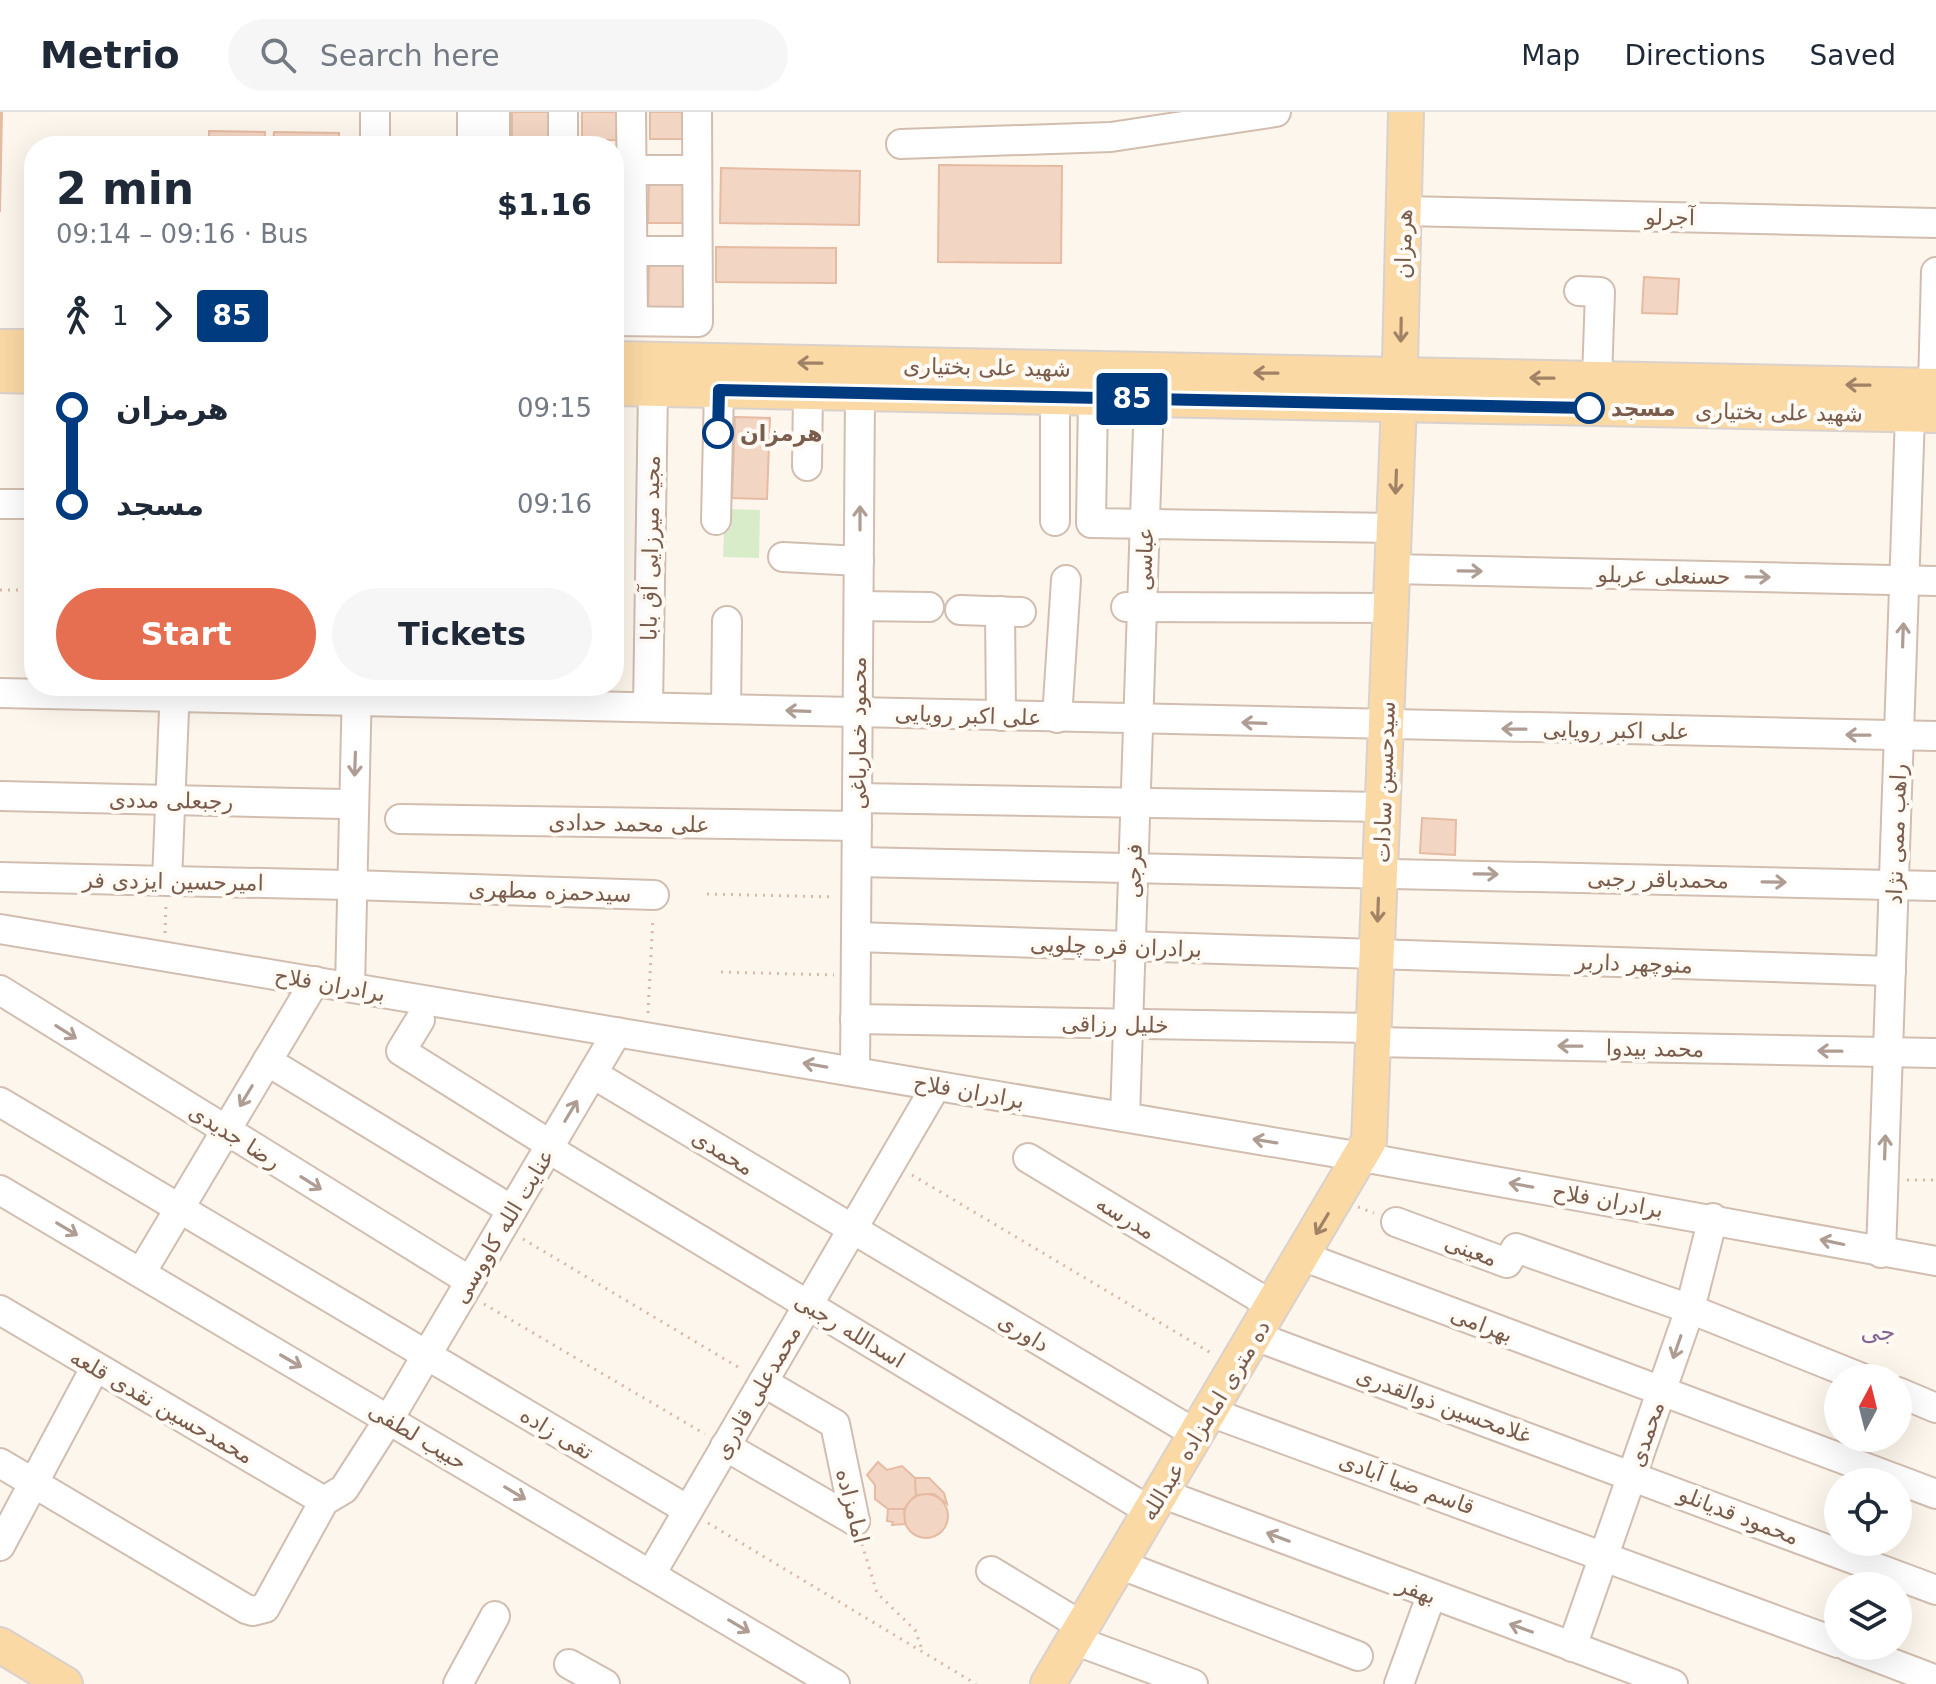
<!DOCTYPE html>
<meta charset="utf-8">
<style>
body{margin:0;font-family:"DejaVu Sans",Cairo,sans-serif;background:#f6f6f7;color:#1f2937;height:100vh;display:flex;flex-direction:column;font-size:30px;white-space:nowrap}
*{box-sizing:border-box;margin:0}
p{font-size:26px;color:#747a83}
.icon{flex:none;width:44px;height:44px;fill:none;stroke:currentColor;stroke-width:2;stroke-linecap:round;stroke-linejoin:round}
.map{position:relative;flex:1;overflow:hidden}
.sheet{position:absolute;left:24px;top:24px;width:600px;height:560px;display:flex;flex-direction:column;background:#fff;border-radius:32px;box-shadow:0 8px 32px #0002}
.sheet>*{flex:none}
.badge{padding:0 16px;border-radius:6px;font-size:28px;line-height:52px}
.needle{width:52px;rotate:7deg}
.buttons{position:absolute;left:1824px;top:1252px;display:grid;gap:16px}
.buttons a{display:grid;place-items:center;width:88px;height:88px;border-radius:50%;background:#fff;box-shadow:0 8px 32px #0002;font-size:40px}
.map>.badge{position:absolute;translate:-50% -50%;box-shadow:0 0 0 4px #fff}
.legs{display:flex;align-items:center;gap:12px;height:88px;padding:0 32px;font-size:26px}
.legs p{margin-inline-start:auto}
.summary{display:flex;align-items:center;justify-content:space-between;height:136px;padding:0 32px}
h1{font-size:44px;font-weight:700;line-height:60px}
.cta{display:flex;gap:16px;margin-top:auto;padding:16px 32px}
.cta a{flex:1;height:92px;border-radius:48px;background:#e76f51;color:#fff;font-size:32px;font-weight:700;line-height:92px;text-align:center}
.cta a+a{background:#f6f6f7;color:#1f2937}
ul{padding:0 32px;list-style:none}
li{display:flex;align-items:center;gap:28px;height:96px;font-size:30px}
li i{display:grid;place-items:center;width:12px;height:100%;margin:0 10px;background:currentColor}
li i::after{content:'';width:20px;height:20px;margin:-10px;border:6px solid;border-radius:50%;background:#fff}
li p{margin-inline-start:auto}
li:first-child i{background:linear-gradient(#0000 50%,currentColor 0)}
li:last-child i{background:linear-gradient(currentColor 50%,#0000 0)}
header{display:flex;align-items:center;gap:48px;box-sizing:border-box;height:112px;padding:0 40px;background:#fff;border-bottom:2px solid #e0e1e3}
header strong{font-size:38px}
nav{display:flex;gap:44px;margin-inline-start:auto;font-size:28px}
.search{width:560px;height:72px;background:#f6f6f7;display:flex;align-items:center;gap:20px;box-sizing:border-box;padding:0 28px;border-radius:44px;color:#747a83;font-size:30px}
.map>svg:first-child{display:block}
.green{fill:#d8ecc9}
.building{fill:#f3d5c3;stroke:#e6bba3;stroke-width:2}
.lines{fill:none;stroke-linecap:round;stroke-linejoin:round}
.minor-casing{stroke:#d1beb0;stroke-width:32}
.major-casing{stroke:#dad1cd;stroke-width:38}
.path{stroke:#d9b8a5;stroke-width:3;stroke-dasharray:2 6;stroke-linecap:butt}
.minor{stroke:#fff;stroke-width:28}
.major{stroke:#fbd9a5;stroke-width:34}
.oneway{stroke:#a18267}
.oneway2{stroke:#af9d94}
.line-1-casing{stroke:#fff;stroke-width:18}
.line-1{stroke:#003b80;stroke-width:12}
.stop-1-dot{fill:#fff;stroke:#003b80;stroke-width:4}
.labels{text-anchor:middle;stroke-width:8;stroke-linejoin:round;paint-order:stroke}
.street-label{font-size:22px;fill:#7a5c4d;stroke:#fffaf3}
.stop-label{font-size:22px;font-weight:bold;fill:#7a5c4d;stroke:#fffaf3;text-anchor:start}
.neighbourhood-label{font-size:24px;fill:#846695;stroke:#fffaf3}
</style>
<header>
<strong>Metrio</strong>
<div class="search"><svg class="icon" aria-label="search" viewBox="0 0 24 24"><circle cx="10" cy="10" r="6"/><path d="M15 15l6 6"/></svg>Search here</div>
<nav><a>Map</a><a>Directions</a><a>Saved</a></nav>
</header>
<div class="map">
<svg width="1936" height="1572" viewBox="0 0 1936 1572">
<rect width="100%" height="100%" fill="#fdf6ec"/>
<path class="green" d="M 725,397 L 760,398 L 759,446 L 723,445 Z"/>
<g class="building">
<path d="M 0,0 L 2,0 L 0,100 Z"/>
<rect x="512" y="0" width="46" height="27"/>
<rect x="582" y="0" width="46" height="28"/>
<rect x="650" y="0" width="46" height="27"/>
<path d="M 209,19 L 265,20 L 264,34 L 209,34 Z"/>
<path d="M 274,20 L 339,21 L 339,34 L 273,34 Z"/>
<path d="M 939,53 L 1062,54 L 1061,151 L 938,150 Z"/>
<path d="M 721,56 L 860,59 L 859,113 L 720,111 Z"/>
<rect x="614" y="69" width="13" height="41"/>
<path d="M 649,70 L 695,70 L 694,111 L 648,111 Z"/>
<path d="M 716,135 L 836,136 L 836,171 L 716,170 Z"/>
<rect x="614" y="152" width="13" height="41"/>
<path d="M 649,154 L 695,154 L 694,195 L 648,195 Z"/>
<path d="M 1644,165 L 1679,167 L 1677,202 L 1642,201 Z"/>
<path d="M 735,305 L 770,306 L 767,387 L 732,386 Z"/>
<path d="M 1422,706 L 1456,708 L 1455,743 L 1420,741 Z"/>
<path d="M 878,1350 L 887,1358 L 902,1354 L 915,1366 L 916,1383 L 904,1397 L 888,1397 L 875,1387 L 875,1373 L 867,1363 Z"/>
<path d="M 915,1366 L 929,1366 L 944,1381 L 947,1392 L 934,1382 L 916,1383 Z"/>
<circle cx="926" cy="1404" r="22"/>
<path d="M 888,1397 L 904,1397 L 905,1412 L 892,1413 L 893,1410 L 887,1409 Z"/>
</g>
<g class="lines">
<g class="minor-casing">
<g id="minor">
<path d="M 495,0 L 495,34"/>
<path d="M 563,0 L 563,34"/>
<path d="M 631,0 L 633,209"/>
<path d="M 901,32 L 1111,25 L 1276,0"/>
<path d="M 375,34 L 375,0"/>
<path d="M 472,34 L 472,0"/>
<path d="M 615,58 L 697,58"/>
<path d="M 1404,99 L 1936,111"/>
<path d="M 615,139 L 697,139"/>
<path d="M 1579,179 L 1600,180 L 1597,267"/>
<path d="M 614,209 L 698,210 L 697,0"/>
<path d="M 1933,274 L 1936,160"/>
<path d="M 1093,286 L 1091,411 L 1394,416"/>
<path d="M 807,354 L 808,280"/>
<path d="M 0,392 L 34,392"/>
<path d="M 716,408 L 719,278"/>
<path d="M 1055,409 L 1055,285"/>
<path d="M 783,445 L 859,449"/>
<path d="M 1392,457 L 1936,469"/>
<path d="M 859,494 L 929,495"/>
<path d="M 1126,495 L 1391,496"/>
<path d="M 960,498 L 1021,500"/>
<path d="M 1000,499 L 1001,604"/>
<path d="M 0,581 L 1936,624"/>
<path d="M 648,595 L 653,277"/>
<path d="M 726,597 L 727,509"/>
<path d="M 1057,606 L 1066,468"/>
<path d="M 0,684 L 343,692"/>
<path d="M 857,686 L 1383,695"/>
<path d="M 400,707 L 857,714"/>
<path d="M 857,750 L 1936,774"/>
<path d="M 0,765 L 347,773"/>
<path d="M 167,769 L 175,574"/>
<path d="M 352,773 L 654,783"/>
<path d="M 0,817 L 1362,1045 L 1936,1149"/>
<path d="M 856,825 L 1891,859"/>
<path d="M 350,875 L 357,574"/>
<path d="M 0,878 L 470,1169"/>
<path d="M 855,907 L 1374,916"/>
<path d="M 420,908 L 401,939 L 551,1033"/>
<path d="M 1373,930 L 1936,941"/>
<path d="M 267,949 L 512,1098"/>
<path d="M 855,960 L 860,281"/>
<path d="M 593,962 L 1196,1322"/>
<path d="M 0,990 L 688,1398"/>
<path d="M 1125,1005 L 1149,287"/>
<path d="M 549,1037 L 1150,1399"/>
<path d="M 1028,1046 L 1273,1194"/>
<path d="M 0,1078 L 835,1572"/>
<path d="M 1396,1110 L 1507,1151 L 1516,1136 L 1690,1197 L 1862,1266"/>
<path d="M 1881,1141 L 1910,303"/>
<path d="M 1302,1144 L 1936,1382"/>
<path d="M 141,1161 L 315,869"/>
<path d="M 0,1198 L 324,1389"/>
<path d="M 1255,1224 L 1936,1478"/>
<path d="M 763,1270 L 835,1312 L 855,1409"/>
<path d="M 1898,1280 L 1936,1296"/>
<path d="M 1210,1300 L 1838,1531"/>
<path d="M 725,1334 L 855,1409"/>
<path d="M 0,1351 L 246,1497 L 253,1499 L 265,1496 L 324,1389 L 344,1377 L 389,1307 L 617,920"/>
<path d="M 1161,1381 L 1673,1572"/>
<path d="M 0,1434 L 95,1256"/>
<path d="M 1119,1452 L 1358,1544"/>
<path d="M 991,1459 L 1082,1514"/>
<path d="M 651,1462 L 936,974"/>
<path d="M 1074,1528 L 1193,1572"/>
<path d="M 1847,1534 L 1936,1568"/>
<path d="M 1572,1535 L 1690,1197 L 1713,1106"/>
<path d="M 569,1552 L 605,1572"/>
<path d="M 458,1572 L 495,1504"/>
<path d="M 1399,1572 L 1431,1484"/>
</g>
</g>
<g class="major-casing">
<g id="major">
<path d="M 0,235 L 34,235"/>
<path d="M 614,247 L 1936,274"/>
<path d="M 0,263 L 34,264"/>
<path d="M 614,276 L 1936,303"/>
<path d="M 0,1533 L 65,1572"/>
<path d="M 1048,1572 L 1369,1029 L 1399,292 L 1406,0"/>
</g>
</g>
<g class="path">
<path d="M 0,478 L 34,478"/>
<path d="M 707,782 L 835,785"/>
<path d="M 165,821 L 166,792"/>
<path d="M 721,860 L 834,863"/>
<path d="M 648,901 L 653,805"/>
<path d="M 912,1063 L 1211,1241"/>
<path d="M 1907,1068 L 1936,1068"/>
<path d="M 1358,1095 L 1374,1101"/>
<path d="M 523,1127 L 743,1258"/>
<path d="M 484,1192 L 705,1322"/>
<path d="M 708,1411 L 976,1572"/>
<path d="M 862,1432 L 877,1481 L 915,1518 L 923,1540"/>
</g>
<use href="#minor" class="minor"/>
<use href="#major" class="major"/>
</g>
<defs><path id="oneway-shaft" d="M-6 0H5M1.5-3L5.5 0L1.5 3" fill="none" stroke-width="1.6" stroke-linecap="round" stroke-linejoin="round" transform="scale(2)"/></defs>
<g class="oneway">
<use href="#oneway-shaft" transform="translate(1401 218) rotate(91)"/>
<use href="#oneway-shaft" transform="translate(810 251) rotate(-179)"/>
<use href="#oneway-shaft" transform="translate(1266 261) rotate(-179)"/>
<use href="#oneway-shaft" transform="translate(1542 266) rotate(-179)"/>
<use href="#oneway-shaft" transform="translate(1858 273) rotate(-179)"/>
<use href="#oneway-shaft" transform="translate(1396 370) rotate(92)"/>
<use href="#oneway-shaft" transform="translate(1378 798) rotate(92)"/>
<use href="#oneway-shaft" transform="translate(1322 1112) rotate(121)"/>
</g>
<g class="oneway2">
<use href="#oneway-shaft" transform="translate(860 406) rotate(-90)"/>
<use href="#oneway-shaft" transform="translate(1470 459) rotate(1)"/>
<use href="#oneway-shaft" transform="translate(1758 465) rotate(1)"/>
<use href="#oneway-shaft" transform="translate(1903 523) rotate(-88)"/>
<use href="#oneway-shaft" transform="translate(798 599) rotate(-178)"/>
<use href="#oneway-shaft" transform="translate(1254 611) rotate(-178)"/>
<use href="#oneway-shaft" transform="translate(1514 617) rotate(-179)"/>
<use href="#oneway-shaft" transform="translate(1858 623) rotate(-179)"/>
<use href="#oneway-shaft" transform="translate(355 652) rotate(92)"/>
<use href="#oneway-shaft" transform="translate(1486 762) rotate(1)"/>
<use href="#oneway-shaft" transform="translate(1774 770) rotate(1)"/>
<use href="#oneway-shaft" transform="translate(66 920) rotate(32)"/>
<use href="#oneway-shaft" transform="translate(1570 934) rotate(-179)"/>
<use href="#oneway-shaft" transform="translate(1830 939) rotate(-179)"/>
<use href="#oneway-shaft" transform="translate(815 953) rotate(-170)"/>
<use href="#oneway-shaft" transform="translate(246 984) rotate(121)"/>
<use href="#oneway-shaft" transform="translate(571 999) rotate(-59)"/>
<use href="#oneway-shaft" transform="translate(1265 1029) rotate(-171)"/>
<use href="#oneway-shaft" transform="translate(1885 1035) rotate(-88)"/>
<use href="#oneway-shaft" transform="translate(311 1071) rotate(32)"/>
<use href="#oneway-shaft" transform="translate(1521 1073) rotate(-170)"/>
<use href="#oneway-shaft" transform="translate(67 1117) rotate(31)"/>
<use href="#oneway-shaft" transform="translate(1832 1130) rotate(-168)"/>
<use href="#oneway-shaft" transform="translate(1677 1235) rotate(109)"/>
<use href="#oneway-shaft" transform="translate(291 1249) rotate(30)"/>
<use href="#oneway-shaft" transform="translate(515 1381) rotate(31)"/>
<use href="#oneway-shaft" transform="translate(1278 1425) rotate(-159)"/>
<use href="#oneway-shaft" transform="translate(739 1514) rotate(31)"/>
<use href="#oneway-shaft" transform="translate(1521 1516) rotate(-160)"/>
</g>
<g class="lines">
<g class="line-1-casing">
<path id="line-1" d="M 718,321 L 719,278 L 1589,296"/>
</g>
<use href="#line-1" class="line-1"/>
</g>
<g class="stop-1-dot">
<circle cx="1589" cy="296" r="14"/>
<circle cx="718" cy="321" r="14"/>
</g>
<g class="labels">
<g class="street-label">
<text transform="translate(1670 105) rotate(1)" y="8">آجرلو</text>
<text transform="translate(1403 132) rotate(-89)" y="8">هرمزان</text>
<text transform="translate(987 255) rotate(1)" y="8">شهید علی بختیاری</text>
<text transform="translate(1779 300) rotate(1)" y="8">شهید علی بختیاری</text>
<text transform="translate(650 436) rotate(-89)" y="8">مجید میرزایی آق بابا</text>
<text transform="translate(1144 447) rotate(-88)" y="8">عباسی</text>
<text transform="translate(1664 463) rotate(1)" y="8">حسنعلی عربلو</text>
<text transform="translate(968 603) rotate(2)" y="8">علی اکبر رویایی</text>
<text transform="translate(1616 618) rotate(1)" y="8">علی اکبر رویایی</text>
<text transform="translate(858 621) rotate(-90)" y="8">محمود خمارباغی</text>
<text transform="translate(1384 670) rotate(-88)" y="8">سیدحسین سادات</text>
<text transform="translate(171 688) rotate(1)" y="8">رجبعلی مددی</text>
<text transform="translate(629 711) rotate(1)" y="8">علی محمد حدادی</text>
<text transform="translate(1896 722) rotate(-88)" y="8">راهب ممی نژاد</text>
<text transform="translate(1133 759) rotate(-88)" y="8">فرجی</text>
<text transform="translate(1658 767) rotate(1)" y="8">محمدباقر رجبی</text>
<text transform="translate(173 769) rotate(1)" y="8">امیرحسین ایزدی فر</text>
<text transform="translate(550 779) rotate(2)" y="8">سیدحمزه مطهری</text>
<text transform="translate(1116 834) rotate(2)" y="8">برادران قره چلویی</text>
<text transform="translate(1634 851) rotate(2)" y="8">منوچهر داربر</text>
<text transform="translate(330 872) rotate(10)" y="8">برادران فلاح</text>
<text transform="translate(1115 912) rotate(1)" y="8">خلیل رزاقی</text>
<text transform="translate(1655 936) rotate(1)" y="8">محمد بیدوا</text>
<text transform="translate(969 979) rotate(10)" y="8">برادران فلاح</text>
<text transform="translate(235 1024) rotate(32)" y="8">رضا جدیدی</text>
<text transform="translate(723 1040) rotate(31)" y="8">محمدی</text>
<text transform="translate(1608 1088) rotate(10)" y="8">برادران فلاح</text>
<text transform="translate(1126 1105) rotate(31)" y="8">مدرسه</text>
<text transform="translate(503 1114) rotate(-59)" y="8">عنایت‌ الله کاووسی</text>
<text transform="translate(1471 1138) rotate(20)" y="8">معینی</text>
<text transform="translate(1482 1212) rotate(21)" y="8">بهرامی</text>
<text transform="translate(850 1218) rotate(31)" y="8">اسدالله رجبی</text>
<text transform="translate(1024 1220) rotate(31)" y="8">داوری</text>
<text transform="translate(757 1280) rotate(-60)" y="8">محمدعلی قادری</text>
<text transform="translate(1444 1293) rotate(20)" y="8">غلامحسین ذوالقدری</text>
<text transform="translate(162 1294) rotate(30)" y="8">محمدحسین نقدی قلعه</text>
<text transform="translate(1205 1308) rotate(-59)" y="8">ده متری امامزاده عبدالله</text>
<text transform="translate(557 1321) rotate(31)" y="8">تقی زاده</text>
<text transform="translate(1646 1322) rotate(-71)" y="8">محمدی</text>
<text transform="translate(418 1324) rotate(31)" y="8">حبیب لطفی</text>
<text transform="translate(1407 1371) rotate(20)" y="8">قاسم ضیا آبادی</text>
<text transform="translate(853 1394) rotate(76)" y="8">امامزاده</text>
<text transform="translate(1739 1403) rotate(21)" y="8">محمود قدیانلو</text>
<text transform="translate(1417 1478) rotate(21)" y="8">بهفر</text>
</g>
<g class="stop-label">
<text x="1611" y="304">مسجد</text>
<text x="740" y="329">هرمزان</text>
</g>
<g class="neighbourhood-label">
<text x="1878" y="1228">جی</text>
</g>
</g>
</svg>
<div class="buttons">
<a><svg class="needle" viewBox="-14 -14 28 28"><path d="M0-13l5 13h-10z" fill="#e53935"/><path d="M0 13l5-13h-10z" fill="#747a83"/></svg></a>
<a><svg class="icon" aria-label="locate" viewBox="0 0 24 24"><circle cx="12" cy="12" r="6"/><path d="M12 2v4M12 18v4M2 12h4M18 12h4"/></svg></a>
<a><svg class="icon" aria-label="layers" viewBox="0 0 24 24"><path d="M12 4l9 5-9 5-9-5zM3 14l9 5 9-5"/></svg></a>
</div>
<b class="badge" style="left:1132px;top:287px;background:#003b80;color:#fff">85</b>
<section class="sheet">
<div class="summary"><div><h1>2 min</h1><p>09:14 – 09:16 · Bus</p></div><b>$1.16</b></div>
<div class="legs"><svg class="icon" aria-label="walk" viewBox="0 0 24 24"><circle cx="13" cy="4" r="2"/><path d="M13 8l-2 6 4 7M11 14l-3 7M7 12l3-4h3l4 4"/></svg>1<svg class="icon" aria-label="forward" viewBox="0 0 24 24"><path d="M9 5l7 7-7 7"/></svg><b class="badge" style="background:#003b80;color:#fff">85</b></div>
<ul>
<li><i style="color:#003b80"></i><b>هرمزان</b><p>09:15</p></li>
<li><i style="color:#003b80"></i><b>مسجد</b><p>09:16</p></li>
</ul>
<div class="cta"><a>Start</a><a>Tickets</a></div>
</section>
</div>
